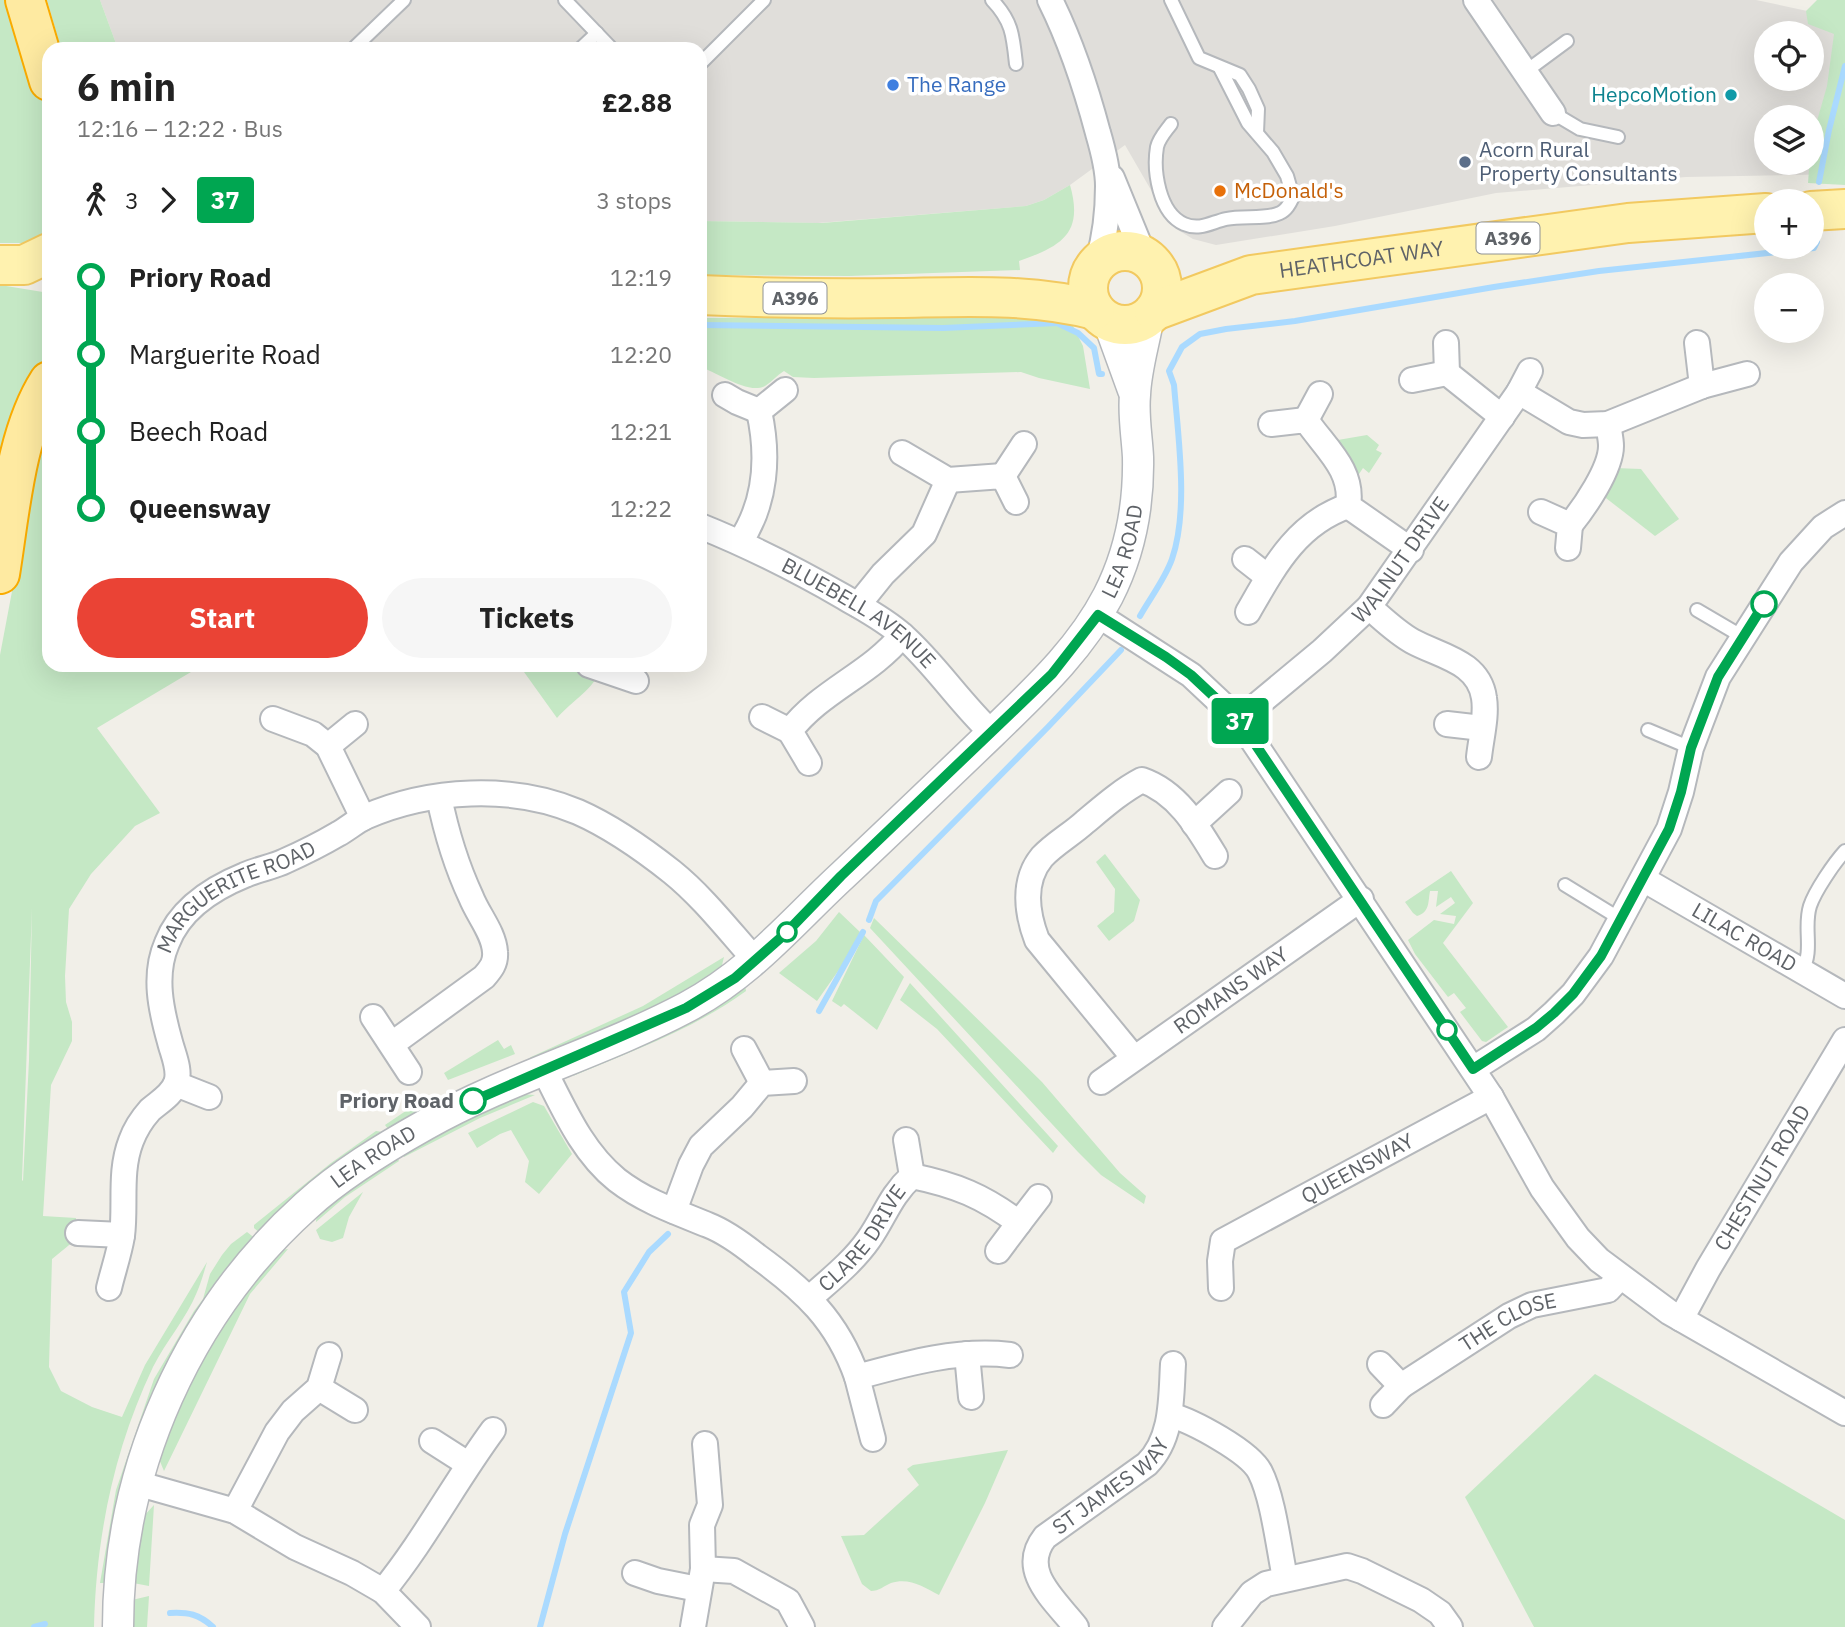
<!DOCTYPE html>
<meta charset="utf-8">
<style>
body{margin:0;font-family:"IBM Plex Sans",sans-serif;background:#f6f6f6;color:#222;height:100vh;display:flex;flex-direction:column;font-size:26px;white-space:nowrap}
*{box-sizing:border-box;margin:0}
p{font-size:23px;color:#767676}
.icon{flex:none;width:38px;height:38px;fill:none;stroke:currentColor;stroke-width:2;stroke-linecap:round;stroke-linejoin:round}
.map{position:relative;flex:1;overflow:hidden}
.panel{position:absolute;left:42px;top:42px;width:665px;height:630px;display:flex;flex-direction:column;background:#fff;border-radius:21px;box-shadow:0 7px 28px #0002}
.panel>*{flex:none}
.badge{padding:0 14px;border-radius:5px;font-size:24px;line-height:46px}
.controls{position:absolute;left:1754px;top:21px;display:grid;gap:14px}
.controls a{display:grid;place-items:center;width:70px;height:70px;border-radius:50%;background:#fff;box-shadow:0 7px 28px #0002;font-size:35px}
.map>.badge{position:absolute;translate:-50% -50%;box-shadow:0 0 0 4px #fff}
.legs{display:flex;align-items:center;gap:10px;height:77px;padding:0 35px;font-size:23px}
.legs p{margin-inline-start:auto}
.summary{display:flex;align-items:center;justify-content:space-between;height:119px;padding:0 35px}
h1{font-size:38px;font-weight:800;line-height:52px}
.cta{display:flex;gap:14px;margin-top:auto;padding:14px 35px}
.cta a{flex:1;height:80px;border-radius:42px;background:#ea4335;color:#fff;font-size:28px;font-weight:800;line-height:80px;text-align:center}
.cta a+a{background:#f6f6f6;color:#222}
ul{padding:0 35px;list-style:none}
li{display:flex;align-items:center;gap:24px;height:77px;font-size:26px}
li i{display:grid;place-items:center;width:10px;height:100%;margin:0 9px;background:currentColor}
li i::after{content:'';width:18px;height:18px;margin:-9px;border:5px solid;border-radius:50%;background:#fff}
li p{margin-inline-start:auto}
li:first-child i{background:linear-gradient(#0000 50%,currentColor 0)}
li:last-child i{background:linear-gradient(currentColor 50%,#0000 0)}
.map>svg:first-child{display:block}
.industrial{fill:#e0deda;fill-rule:evenodd}
.green{fill:#c5e8c5;fill-rule:evenodd}
.lines{fill:none;stroke-linecap:round;stroke-linejoin:round}
.stream{stroke:#aadaff;stroke-width:6}
.service-casing{stroke:#b5b8bc;stroke-width:16}
.minor-casing{stroke:#b5b8bc;stroke-width:28}
.tertiary-casing{stroke:#b5b8bc;stroke-width:33}
.primary-casing{stroke:#f2c960;stroke-width:42}
.trunk-casing{stroke:#f9ab00;stroke-width:42}
.service{stroke:#fff;stroke-width:12}
.minor{stroke:#fff;stroke-width:24}
.tertiary{stroke:#fff;stroke-width:30}
.primary{stroke:#fff2af;stroke-width:38}
.trunk{stroke:#feeaa1;stroke-width:38}
.line-1-casing{stroke:#fff;stroke-width:16}
.line-1{stroke:#00a651;stroke-width:10}
.shop-dot{fill:#3f7fe0;stroke:#fff;stroke-width:2.5}
.culture-dot{fill:#0f9aa8;stroke:#fff;stroke-width:2.5}
.service-dot{fill:#5c6f8a;stroke:#fff;stroke-width:2.5}
.food-dot{fill:#e8710a;stroke:#fff;stroke-width:2.5}
.stop-1-dot{fill:#fff;stroke:#00a651;stroke-width:3.5}
.labels{text-anchor:middle;stroke-width:7;stroke-linejoin:round;paint-order:stroke}
.shield{fill:#fff;stroke:#8f9295;stroke-width:2}
.shield-label{font-size:19px;font-weight:bold;fill:#5f6368}
.shop-label{font-size:21px;fill:#366cbe;stroke:#fff;text-anchor:start}
.culture-label{font-size:21px;fill:#0d838f;stroke:#fff;text-anchor:end}
.service-label{font-size:21px;fill:#4e5e75;stroke:#fff;text-anchor:start}
.food-label{font-size:21px;fill:#c56008;stroke:#fff;text-anchor:start}
.street-label{font-size:21px;fill:#5f6368;stroke:#fff}
.stop-label{font-size:21px;font-weight:bold;fill:#5f6368;stroke:#fff;text-anchor:end}
</style>
<div class="map">
<svg width="1845" height="1627" viewBox="0 0 1845 1627">
<rect width="100%" height="100%" fill="#f1efe8"/>
<path class="industrial" d="M 100,0 L 1756,0 L 1845,19 L 1845,174 L 1686,177 L 1496,193 L 1335,226 L 1216,245 L 1193,239 L 1178,230 L 1166,216 L 1125,145 L 1070,185 L 1044,200 L 1026,206 L 818,223 L 700,221 L 700,49 L 118,49 ZM 1766,33 L 1811,33 L 1811,79 L 1766,79 ZM 1766,117 L 1811,117 L 1811,163 L 1766,163 Z"/>
<g class="green">
<path d="M 0,0 L 18,0 L 49,106 L 49,243 L 0,243 Z"/>
<path d="M 47,0 L 100,0 L 118,49 L 61,49 Z"/>
<path d="M 1817,0 L 1845,0 L 1845,185 L 1808,183 L 1811,142 L 1827,86 L 1834,34 L 1808,24 L 1806,11 Z"/>
<path d="M 1070,185 C 1084,234 1061,246 1019,261 L 1020,270 L 849,276 L 700,275 L 700,221 L 822,223 L 1026,206 L 1044,200 Z"/>
<path d="M 0,285 L 49,293 L 49,362 L 0,510 Z"/>
<path d="M 700,315 L 701,318 L 1004,316 L 1056,319 L 1073,326 L 1083,346 L 1090,389 L 1039,378 L 1021,372 L 814,378 L 793,377 L 784,371 C 777,375 772,382 765,386 C 748,395 717,372 700,367 Z"/>
<path d="M 49,419 L 49,618 L 43,661 L 49,641 L 49,665 L 196,665 L 196,669 L 97,728 L 160,813 L 135,826 L 91,874 L 69,909 L 65,976 L 66,1002 L 72,1022 L 72,1041 L 51,1085 L 43,1216 L 76,1218 L 74,1241 L 52,1259 L 49,1367 L 61,1391 L 92,1407 L 122,1417 L 145,1365 L 207,1262 C 204,1272 201,1283 197,1292 C 186,1319 166,1341 153,1367 C 114,1449 96,1537 94,1627 L 0,1627 L 0,655 L 27,512 L 35,458 ZM 32,908 L 29,1060 L 23,1181 L 22,1180 Z"/>
<path d="M 1367,435 L 1379,445 L 1376,450 L 1382,453 L 1369,473 L 1363,468 L 1355,480 L 1332,441 Z"/>
<path d="M 1615,468 L 1641,469 L 1679,519 L 1655,536 L 1602,495 Z"/>
<path d="M 519,665 L 572,665 L 597,676 C 593,688 567,706 557,718 Z"/>
<path d="M 1105,854 L 1140,900 L 1134,921 L 1109,941 L 1097,926 L 1114,912 L 1115,889 L 1096,862 Z"/>
<path d="M 1451,871 L 1473,903 L 1443,943 L 1508,1027 L 1486,1042 L 1482,1041 L 1460,1012 L 1466,1008 L 1454,993 L 1448,997 L 1415,954 L 1408,940 L 1434,920 L 1454,924 L 1456,916 L 1440,914 L 1455,903 L 1451,897 L 1436,907 L 1438,891 L 1430,891 C 1428,902 1430,912 1417,916 L 1413,913 L 1405,902 Z"/>
<path d="M 839,912 L 860,932 L 848,957 L 817,1001 L 779,973 L 816,941 Z"/>
<path d="M 874,918 L 1042,1082 L 1120,1173 L 1146,1196 L 1144,1204 L 1101,1175 L 1078,1152 L 870,928 Z"/>
<path d="M 864,935 L 904,977 L 877,1030 L 844,1004 L 841,1007 L 832,1001 Z"/>
<path d="M 724,957 L 721,969 L 716,975 L 658,1006 L 528,1064 L 527,1060 L 531,1057 L 643,1006 Z"/>
<path d="M 910,983 L 1058,1146 L 1053,1153 L 937,1029 L 900,1000 Z"/>
<path d="M 745,985 L 746,991 C 694,1029 632,1051 573,1076 L 577,1070 Z"/>
<path d="M 498,1040 L 504,1049 L 511,1045 L 515,1054 L 448,1080 L 444,1073 Z"/>
<path d="M 521,1094 L 535,1095 L 480,1118 L 404,1157 L 403,1154 L 437,1133 Z"/>
<path d="M 437,1095 L 404,1122 L 388,1129 L 385,1125 L 422,1100 Z"/>
<path d="M 533,1102 L 544,1106 L 572,1154 L 539,1194 L 525,1182 L 529,1161 L 511,1130 L 500,1134 L 477,1148 L 468,1133 Z"/>
<path d="M 376,1131 L 383,1132 L 260,1233 L 254,1228 L 254,1225 L 331,1163 Z"/>
<path d="M 397,1157 L 399,1161 L 345,1197 L 316,1222 C 318,1203 379,1168 397,1157 Z"/>
<path d="M 363,1192 L 349,1217 L 343,1238 L 332,1242 L 320,1239 L 316,1230 Z"/>
<path d="M 247,1232 L 256,1239 L 110,1547 L 105,1583 L 100,1583 L 116,1490 L 154,1379 L 194,1311 L 203,1299 L 210,1274 L 222,1255 L 231,1244 Z"/>
<path d="M 288,1249 L 250,1294 L 164,1471 L 159,1459 L 160,1450 L 203,1353 L 245,1290 L 282,1250 Z"/>
<path d="M 1595,1374 L 1845,1520 L 1845,1627 L 1534,1627 L 1465,1497 Z"/>
<path d="M 1008,1450 L 985,1503 L 939,1595 C 924,1587 909,1577 891,1583 C 884,1586 879,1591 871,1591 L 862,1584 L 841,1536 L 864,1535 L 919,1485 L 907,1469 L 913,1465 Z"/>
<path d="M 154,1505 L 149,1586 L 133,1583 L 142,1518 Z"/>
<path d="M 149,1596 L 147,1627 L 131,1627 L 132,1600 Z"/>
</g>
<g class="lines">
<g class="stream">
<path d="M 1819,182 L 1829,130 L 1845,66"/>
<path d="M 700,325 L 943,328 L 1057,323 L 1078,333 L 1094,348 L 1099,374 L 1102,374"/>
<path d="M 1140,616 C 1150,598 1165,579 1172,559 C 1189,510 1178,436 1174,385 L 1169,371 L 1182,347 L 1200,334 L 1226,329 L 1295,321 L 1494,287 L 1599,271 L 1814,248 L 1817,242"/>
<path d="M 869,920 L 876,901 L 1048,727 L 1121,650"/>
<path d="M 819,1011 L 863,932"/>
<path d="M 170,1613 C 188,1612 199,1614 213,1627"/>
<path d="M 34,1627 L 45,1624"/>
<path d="M 540,1627 L 565,1534 L 631,1333 L 624,1292 L 649,1252 L 668,1234"/>
</g>
<g class="service-casing">
<g id="service">
<path d="M 565,0 L 612,49"/>
<path d="M 992,0 C 1012,21 1013,35 1016,64"/>
<path d="M 1171,0 L 1199,58 L 1240,75 L 1249,89 L 1258,109 L 1257,133"/>
<path d="M 353,49 L 404,0"/>
<path d="M 580,49 L 597,33"/>
<path d="M 700,64 L 764,0"/>
<path d="M 1525,72 L 1567,41"/>
<path d="M 1553,113 L 1580,129 L 1618,137"/>
<path d="M 1171,124 C 1166,131 1159,138 1157,147 C 1153,171 1159,213 1184,224 C 1200,231 1212,222 1226,219 C 1243,215 1265,220 1280,213 C 1287,210 1290,203 1293,197 L 1287,176 L 1273,152 L 1248,123 L 1220,68"/>
<path d="M 1697,610 L 1743,637"/>
<path d="M 1648,730 L 1691,748"/>
<path d="M 1565,885 L 1622,920"/>
<path d="M 1802,971 C 1814,950 1803,928 1810,906 C 1815,891 1834,863 1845,851"/>
</g>
</g>
<g class="minor-casing">
<g id="minor">
<path d="M 1050,0 C 1071,42 1086,88 1098,133 C 1103,150 1108,168 1108,186 C 1108,212 1105,237 1098,261"/>
<path d="M 1476,0 L 1553,113"/>
<path d="M 1112,178 L 1144,256"/>
<path d="M 1446,343 L 1447,373"/>
<path d="M 1697,343 L 1702,386"/>
<path d="M 1447,373 L 1502,417"/>
<path d="M 1412,380 L 1447,373"/>
<path d="M 1519,392 L 1569,422 L 1583,425 L 1608,424 L 1702,386 L 1747,374"/>
<path d="M 725,395 L 737,402 L 759,411"/>
<path d="M 759,411 L 785,390"/>
<path d="M 1306,420 L 1320,394"/>
<path d="M 1271,424 L 1306,420 C 1325,448 1354,470 1348,506 L 1411,550"/>
<path d="M 902,453 L 948,480 L 1003,476 L 1016,502"/>
<path d="M 1003,476 L 1024,444"/>
<path d="M 1541,512 L 1570,525 L 1568,548"/>
<path d="M 1570,525 C 1584,508 1611,469 1611,446 C 1611,439 1609,431 1608,424"/>
<path id="s1" d="M 700,526 C 750,546 797,570 844,597 C 864,609 884,619 902,635 C 935,664 959,702 992,733"/>
<path d="M 740,542 C 766,503 769,456 759,411"/>
<path d="M 1245,559 L 1268,577"/>
<path d="M 858,605 L 883,574 L 924,534 L 948,480"/>
<path d="M 1369,607 C 1383,619 1396,632 1412,641 C 1439,656 1479,661 1484,698 C 1487,716 1481,738 1479,757"/>
<path d="M 1248,612 C 1274,567 1296,524 1348,506"/>
<path d="M 1098,615 L 1191,675 L 1239,720 L 1491,1097 L 1542,1188 L 1578,1238 L 1599,1260 L 1669,1312 L 1845,1413"/>
<path d="M 589,665 L 636,681"/>
<path d="M 762,717 L 790,731"/>
<path d="M 273,719 L 313,734 L 328,746 L 363,818"/>
<path id="s2" d="M 1239,720 L 1322,651 L 1369,607 L 1519,392 L 1530,371"/>
<path d="M 1447,724 L 1482,728"/>
<path d="M 328,746 L 355,724"/>
<path d="M 809,763 L 790,731 C 820,691 871,674 902,635"/>
<path d="M 1194,824 L 1229,792"/>
<path id="s3" d="M 1643,879 L 1845,996"/>
<path d="M 373,1017 L 409,1072"/>
<path d="M 392,1044 L 484,977 C 491,969 496,963 495,952 C 494,933 478,915 471,897 C 456,865 446,831 439,797"/>
<path d="M 744,1049 L 762,1083"/>
<path d="M 1134,1058 L 1037,940 C 1027,914 1022,881 1042,857 C 1054,844 1072,834 1085,822 C 1103,807 1121,791 1142,780 C 1177,792 1197,826 1215,856"/>
<path d="M 1473,1069 L 1536,1029 L 1554,1013 L 1573,994 L 1601,956 L 1669,829 L 1681,792 L 1691,748 L 1718,677 L 1791,562 L 1823,527 L 1845,513"/>
<path d="M 544,1070 C 564,1109 582,1152 617,1180 C 644,1201 676,1212 708,1225 C 726,1232 742,1244 757,1256 C 804,1290 837,1320 857,1377 C 908,1363 958,1349 1010,1355"/>
<path id="s4" d="M 1101,1082 L 1361,899"/>
<path d="M 176,1084 L 209,1097"/>
<path d="M 906,1140 L 912,1176"/>
<path d="M 674,1211 L 691,1165 L 701,1146 L 742,1107 L 762,1083 L 794,1081"/>
<path d="M 78,1233 L 122,1235"/>
<path d="M 998,1251 L 1019,1223"/>
<path id="s5" d="M 109,1288 C 113,1271 119,1254 122,1236 C 126,1205 119,1172 131,1141 C 135,1130 142,1119 150,1110 C 159,1102 172,1095 176,1083 C 181,1071 173,1054 170,1042 C 161,1010 153,975 167,943 C 180,909 213,888 245,875 C 258,869 273,867 285,861 C 303,853 321,844 338,834 C 347,829 355,822 365,817 C 429,789 512,784 578,812 C 612,827 643,849 672,872 C 703,897 729,931 756,961"/>
<path id="s6" d="M 1221,1288 L 1220,1261 L 1223,1241 L 1491,1097"/>
<path id="s7" d="M 810,1298 C 831,1279 853,1262 869,1239 C 885,1216 890,1196 912,1176 C 956,1185 983,1196 1019,1223 L 1039,1197"/>
<path id="s8" d="M 1681,1319 L 1708,1269 L 1845,1040"/>
<path d="M 967,1354 L 971,1397"/>
<path id="s9" d="M 1380,1364 L 1401,1386 L 1509,1316 L 1532,1305 L 1608,1290 L 1620,1277"/>
<path d="M 857,1377 L 873,1439"/>
<path d="M 319,1388 L 355,1410"/>
<path d="M 1383,1405 L 1401,1386"/>
<path d="M 1170,1415 C 1193,1421 1250,1452 1260,1472 C 1273,1497 1279,1549 1285,1578"/>
<path d="M 432,1441 L 468,1464"/>
<path d="M 136,1483 L 235,1511 L 295,1547 L 352,1573 L 383,1591 L 418,1627"/>
<path d="M 235,1511 L 277,1432 L 293,1411 L 319,1388 L 329,1355"/>
<path d="M 703,1569 L 734,1571 L 788,1601 L 802,1627"/>
<path d="M 635,1573 L 658,1581 L 698,1589"/>
<path d="M 383,1591 C 424,1541 454,1483 493,1430"/>
<path d="M 693,1627 L 703,1569 L 702,1525 L 710,1505 L 705,1444"/>
<path id="s10" d="M 1076,1627 C 1055,1600 1018,1571 1045,1537 L 1147,1464 C 1173,1438 1171,1398 1173,1364"/>
<path d="M 1225,1627 L 1252,1593 L 1266,1584 L 1347,1566 L 1362,1571 L 1421,1600 L 1440,1613 L 1450,1627"/>
</g>
</g>
<g class="tertiary-casing">
<g id="tertiary">
<path d="M 1108,321 L 1133,390"/>
<path id="s11" d="M 118,1627 C 118,1468 188,1312 306,1206 C 341,1174 384,1148 425,1125 C 508,1078 602,1052 687,1007 C 751,973 791,923 843,875 C 893,828 943,780 993,732 C 1035,691 1080,650 1108,596 C 1130,553 1139,506 1138,457 C 1137,437 1133,415 1135,395 C 1136,368 1145,341 1149,315"/>
</g>
</g>
<g class="primary-casing">
<g id="primary">
<path d="M 1811,211 L 1845,209"/>
<circle cx="1125" cy="288" r="37"/>
<path d="M 0,265 L 24,265 L 49,253"/>
<path d="M 700,295 C 766,298 832,299 898,298 C 964,297 1030,293 1095,310"/>
<path id="s12" d="M 1154,311 L 1251,275 L 1628,223 L 1766,213"/>
</g>
</g>
<g class="trunk-casing">
<g id="trunk">
<path d="M 25,0 L 49,81"/>
<path d="M 0,574 C 10,513 15,434 49,381"/>
</g>
</g>
<use href="#service" class="service"/>
<use href="#minor" class="minor"/>
<use href="#tertiary" class="tertiary"/>
<use href="#primary" class="primary"/>
<use href="#trunk" class="trunk"/>
</g>
<g class="lines">
<g class="line-1-casing">
<path id="line-1" d="M 473,1101 L 686,1008 L 735,978 L 785,934 L 841,876 L 1052,674 L 1098,615 L 1166,657 L 1191,675 L 1239,720 L 1473,1069 L 1536,1028 L 1554,1013 L 1573,994 L 1601,956 L 1669,829 L 1681,792 L 1691,748 L 1718,677 L 1764,604"/>
</g>
<use href="#line-1" class="line-1"/>
</g>
<circle class="shop-dot" cx="893" cy="85" r="7"/>
<circle class="culture-dot" cx="1731" cy="95" r="7"/>
<circle class="service-dot" cx="1465" cy="162" r="7"/>
<circle class="food-dot" cx="1220" cy="191" r="7"/>
<g class="stop-1-dot">
<circle cx="1764" cy="604" r="12"/>
<circle cx="787" cy="932" r="9"/>
<circle cx="1447" cy="1030" r="9"/>
<circle cx="473" cy="1101" r="12"/>
</g>
<g class="labels">
<g class="shield">
<rect x="1476.5" y="222.5" width="63" height="31" rx="5"/>
<rect x="763.5" y="282.5" width="63" height="31" rx="5"/>
</g>
<g class="shield-label">
<text x="1508" y="245">A396</text>
<text x="795" y="305">A396</text>
</g>
<g class="shop-label">
<text x="907" y="92">The Range</text>
</g>
<g class="culture-label">
<text x="1717" y="102">HepcoMotion</text>
</g>
<g class="service-label">
<text x="1479" y="157">Acorn Rural<tspan x="1479" dy="24">Property Consultants</tspan></text>
</g>
<g class="food-label">
<text x="1234" y="198">McDonald's</text>
</g>
<g class="street-label">
<text dy="7" stroke="none"><textPath href="#s12" startOffset="215">HEATHCOAT WAY</textPath></text>
<text dy="7" stroke="none"><textPath href="#s11" startOffset="1545">LEA ROAD</textPath></text>
<text dy="7" stroke="none"><textPath href="#s2" startOffset="229">WALNUT DRIVE</textPath></text>
<text dy="7" stroke="none"><textPath href="#s1" startOffset="182">BLUEBELL AVENUE</textPath></text>
<text dy="7" stroke="none"><textPath href="#s5" startOffset="453">MARGUERITE ROAD</textPath></text>
<text dy="7" stroke="none"><textPath href="#s3" startOffset="117">LILAC ROAD</textPath></text>
<text dy="7" stroke="none"><textPath href="#s4" startOffset="159">ROMANS WAY</textPath></text>
<text dy="7" stroke="none"><textPath href="#s11" startOffset="558">LEA ROAD</textPath></text>
<text dy="7" stroke="none"><textPath href="#s6" startOffset="200">QUEENSWAY</textPath></text>
<text dy="7" stroke="none"><textPath href="#s8" startOffset="163">CHESTNUT ROAD</textPath></text>
<text dy="7" stroke="none"><textPath href="#s7" startOffset="80">CLARE DRIVE</textPath></text>
<text dy="7" stroke="none"><textPath href="#s9" startOffset="156">THE CLOSE</textPath></text>
<text dy="7" stroke="none"><textPath href="#s10" startOffset="189">ST JAMES WAY</textPath></text>
</g>
<g class="stop-label">
<text x="454" y="1108">Priory Road</text>
</g>
</g>
</svg>
<div class="controls">
<a><svg class="icon" aria-label="locate" viewBox="0 0 24 24"><circle cx="12" cy="12" r="6"/><path d="M12 2v4M12 18v4M2 12h4M18 12h4"/></svg></a>
<a><svg class="icon" aria-label="layers" viewBox="0 0 24 24"><path d="M12 4l9 5-9 5-9-5zM3 14l9 5 9-5"/></svg></a>
<a>+</a>
<a>−</a>
</div>
<b class="badge" style="left:1240px;top:721px;background:#00a651;color:#fff">37</b>
<section class="panel">
<div class="summary"><div><h1>6 min</h1><p>12:16 – 12:22 · Bus</p></div><b>£2.88</b></div>
<div class="legs"><svg class="icon" aria-label="walk" viewBox="0 0 24 24"><circle cx="13" cy="4" r="2"/><path d="M13 8l-2 6 4 7M11 14l-3 7M7 12l3-4h3l4 4"/></svg>3<svg class="icon" aria-label="forward" viewBox="0 0 24 24"><path d="M9 5l7 7-7 7"/></svg><b class="badge" style="background:#00a651;color:#fff">37</b><p>3 stops</p></div>
<ul>
<li><i style="color:#00a651"></i><b>Priory Road</b><p>12:19</p></li>
<li><i style="color:#00a651"></i><span>Marguerite Road</span><p>12:20</p></li>
<li><i style="color:#00a651"></i><span>Beech Road</span><p>12:21</p></li>
<li><i style="color:#00a651"></i><b>Queensway</b><p>12:22</p></li>
</ul>
<div class="cta"><a>Start</a><a>Tickets</a></div>
</section>
</div>
